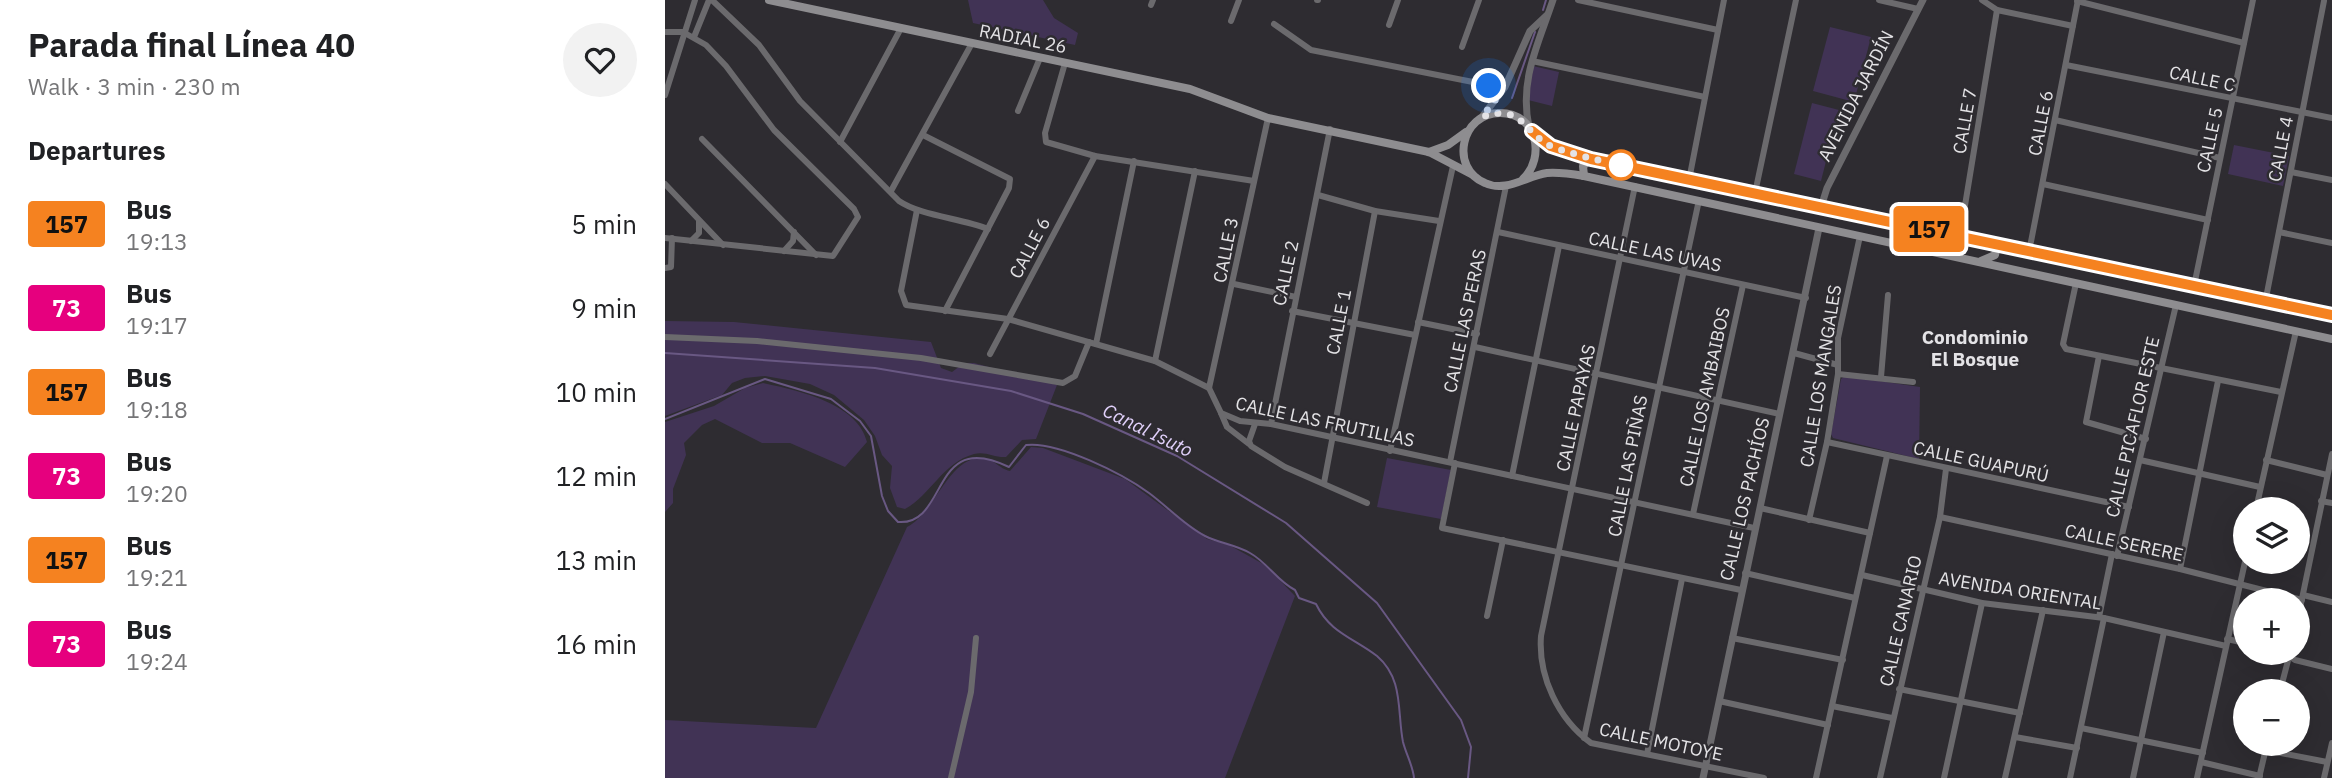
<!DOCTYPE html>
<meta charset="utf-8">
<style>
body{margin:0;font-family:"IBM Plex Sans",sans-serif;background:#f2f2f2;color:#202124;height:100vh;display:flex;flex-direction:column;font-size:26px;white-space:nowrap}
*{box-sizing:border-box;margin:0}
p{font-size:23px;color:#757577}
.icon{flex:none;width:38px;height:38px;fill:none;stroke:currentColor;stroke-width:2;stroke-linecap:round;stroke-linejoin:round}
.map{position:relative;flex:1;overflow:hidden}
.sheet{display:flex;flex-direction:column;background:#fff;width:665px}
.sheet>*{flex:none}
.badge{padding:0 14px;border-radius:5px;font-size:24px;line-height:46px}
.buttons{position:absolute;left:1568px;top:497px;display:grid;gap:14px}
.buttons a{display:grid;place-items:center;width:77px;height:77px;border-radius:50%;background:#fff;box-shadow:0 7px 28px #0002;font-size:35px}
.you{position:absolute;width:35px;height:35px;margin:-18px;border:5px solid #fff;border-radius:50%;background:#1a73e8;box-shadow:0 0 0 10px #1a73e833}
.map>.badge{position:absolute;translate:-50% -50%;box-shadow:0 0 0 4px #fff}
h2{padding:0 28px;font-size:26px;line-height:63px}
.round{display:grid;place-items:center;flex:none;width:74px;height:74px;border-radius:37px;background:#f2f2f2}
.summary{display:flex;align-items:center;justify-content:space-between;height:119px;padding:0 28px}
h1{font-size:33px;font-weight:800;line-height:52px}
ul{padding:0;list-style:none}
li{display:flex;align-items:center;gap:21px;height:84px;padding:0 28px}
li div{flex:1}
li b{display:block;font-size:26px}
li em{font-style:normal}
li .badge{min-width:77px;font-weight:700;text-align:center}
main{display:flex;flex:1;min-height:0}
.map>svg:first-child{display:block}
.green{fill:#413355}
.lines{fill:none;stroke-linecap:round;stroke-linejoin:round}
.stream{stroke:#695883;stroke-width:2}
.minor{stroke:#6b6a6d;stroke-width:6}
.tertiary{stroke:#6b6a6d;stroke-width:7}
.secondary{stroke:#8e8d90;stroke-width:8}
.line-casing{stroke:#fff;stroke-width:16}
.line{stroke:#f58220;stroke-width:10}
.walk{stroke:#e4e3e6;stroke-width:7;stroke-dasharray:0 12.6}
.stop-dot{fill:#fff;stroke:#f58220;stroke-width:3.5}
.labels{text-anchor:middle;stroke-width:5;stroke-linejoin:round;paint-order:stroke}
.street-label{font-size:18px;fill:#e4e3e6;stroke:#2e2c31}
.neighbourhood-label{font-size:19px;font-weight:bold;fill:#e4e3e6;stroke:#2e2c31}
.water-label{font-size:19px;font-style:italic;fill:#e1d1fb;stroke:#2e2c31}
</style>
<main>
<section class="sheet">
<div class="summary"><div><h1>Parada final Línea 40</h1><p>Walk · 3 min · 230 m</p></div><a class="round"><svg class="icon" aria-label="heart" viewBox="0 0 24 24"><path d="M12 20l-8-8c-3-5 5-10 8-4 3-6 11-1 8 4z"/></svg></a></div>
<h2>Departures</h2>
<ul>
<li><span class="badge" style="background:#f58220;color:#111">157</span><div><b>Bus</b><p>19:13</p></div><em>5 min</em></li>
<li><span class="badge" style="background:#e6007e;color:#fff">73</span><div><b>Bus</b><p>19:17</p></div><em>9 min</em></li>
<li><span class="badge" style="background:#f58220;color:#111">157</span><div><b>Bus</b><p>19:18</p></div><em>10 min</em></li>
<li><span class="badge" style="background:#e6007e;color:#fff">73</span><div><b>Bus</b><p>19:20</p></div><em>12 min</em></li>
<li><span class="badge" style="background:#f58220;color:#111">157</span><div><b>Bus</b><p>19:21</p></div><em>13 min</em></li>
<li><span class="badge" style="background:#e6007e;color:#fff">73</span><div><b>Bus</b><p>19:24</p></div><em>16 min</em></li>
</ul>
</section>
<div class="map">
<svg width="1667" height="778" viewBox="0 0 1667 778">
<rect width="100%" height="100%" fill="#2e2c31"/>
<g class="green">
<path d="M 303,0 L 378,0 L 389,18 L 413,33 L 410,45 L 308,23 Z"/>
<path d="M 1165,27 L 1206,37 L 1189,102 L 1148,91 Z"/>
<path d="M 868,66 L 894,72 L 887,106 L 863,100 Z"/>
<path d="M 1147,103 L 1174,110 L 1156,181 L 1129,174 Z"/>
<path d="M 1569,145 L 1624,156 L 1618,186 L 1563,174 Z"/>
<path d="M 0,321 L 69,322 L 266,342 L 276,368 L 287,372 L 299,363 L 309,363 L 392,385 L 371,439 L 357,440 L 341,457 C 330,458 321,451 309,454 C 277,463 266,495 240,509 L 232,507 L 225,488 L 227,466 L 217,455 L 210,436 L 199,420 L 169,395 L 145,384 L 100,376 L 80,378 L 67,383 L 57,395 L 0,416 Z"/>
<path d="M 1180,376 L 1255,387 L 1254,459 L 1168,438 L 1166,434 L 1176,379 Z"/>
<path d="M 98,383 C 131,390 193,403 202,442 L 180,467 L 125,443 L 97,443 L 50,419 L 37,425 L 19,443 L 21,455 L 8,489 L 8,503 L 0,512 L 0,422 L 49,406 L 80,388 Z"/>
<path d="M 366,447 L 378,448 L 460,479 L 542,539 L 564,545 L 600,565 L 630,596 L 560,778 L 0,778 L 0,720 L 151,728 L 242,527 C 270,513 283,458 316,458 C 329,458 334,469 345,471 Z"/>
<path d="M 722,458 L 786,470 L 776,519 L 712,507 Z"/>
</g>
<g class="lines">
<g class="stream">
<path d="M 878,10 L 881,0"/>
<path d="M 847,98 L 870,32"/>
<path d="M 0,353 L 210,368 L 346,391 L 418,414 L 512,456 L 621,523 L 712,603 L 796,720 L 806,747 L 803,778"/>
<path d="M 0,419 L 100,379 L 166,399 L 195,421 L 206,436 L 217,496 L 223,511 L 233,522 C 284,526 265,428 344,467 L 361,445 C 393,441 458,474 484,493 C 503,507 519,525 540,536 C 554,543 571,545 585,553 C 603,563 612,581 630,590 L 634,598 L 651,604 C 665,633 689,638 712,656 C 739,679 732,712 738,742 C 741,754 748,766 749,778"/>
</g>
<g class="minor">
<path d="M 47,0 L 94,45 L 135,101 L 234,201 C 256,216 296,218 323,229"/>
<path d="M 652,0 L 653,0"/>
<path d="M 913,0 L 1053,30"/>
<path d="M 1214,0 L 1253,9"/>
<path d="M 1317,0 L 1332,10 L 1408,26"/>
<path d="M 1412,1 L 1579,43"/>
<path d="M 486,5 L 488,0"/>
<path d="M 566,21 L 574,0"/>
<path d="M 609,24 L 646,50 L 818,84 L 837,91"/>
<path d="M 724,25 L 733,0"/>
<path d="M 0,32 L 18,32 L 41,45 L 61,66 L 109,130 L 189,209 L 193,217 L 168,256 L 0,238"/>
<path d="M 29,37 L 44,0"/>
<path d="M 797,47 L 814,0"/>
<path d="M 867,61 L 1040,97"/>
<path d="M 400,63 L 380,133 L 381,142 L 430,156 L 589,181"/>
<path d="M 1401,65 L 1667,118"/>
<path d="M 0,95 L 30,0"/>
<path d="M 353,111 L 375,58"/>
<path d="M 1390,120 L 1555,158"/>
<path d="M 258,135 L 345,179 L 344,188 L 280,311"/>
<path d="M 37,139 L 151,255"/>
<path d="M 175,142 L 235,30"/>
<path d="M 1626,172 L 1667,180"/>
<path d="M 1024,180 L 1059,0"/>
<path d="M 0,184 L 58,245"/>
<path d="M 1378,184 L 1543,220"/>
<path d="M 970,186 L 876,636 C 873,676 893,719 926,743 L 1099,778"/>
<path d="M 226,191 L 306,45"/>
<path d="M 1090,193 L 1131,0"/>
<path d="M 653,195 L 710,211 L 774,221"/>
<path d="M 252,210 L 236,291 L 241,305 L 343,319 L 490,361 L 544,388"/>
<path d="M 833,232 L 1141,298"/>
<path d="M 1614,232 L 1667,243"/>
<path d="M 1295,236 L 1332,10"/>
<path d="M 26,241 L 34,233 L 34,221"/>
<path d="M 119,251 L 128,241 L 129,232"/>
<path d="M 1364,252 L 1413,0"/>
<path d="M 0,268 L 6,267 L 7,238"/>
<path d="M 1411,283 L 1398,344 L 1401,349 L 1616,392"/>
<path d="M 569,284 L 631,297"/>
<path d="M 1529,286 L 1588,0"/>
<path d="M 1600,303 L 1659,1"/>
<path d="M 627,311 L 750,335"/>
<path d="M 753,322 L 812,334"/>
<path d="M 0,337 L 92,341 L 256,358 L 398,383 L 410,376 L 424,342"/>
<path d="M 431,344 L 469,161"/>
<path d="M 810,347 L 1115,414"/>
<path d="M 1129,353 L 1173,365"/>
<path d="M 325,354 L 430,156"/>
<path d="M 1434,356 L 1421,422 L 1481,439"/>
<path d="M 490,361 L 530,171"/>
<path d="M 1173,374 L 1248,382"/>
<path d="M 1216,377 L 1223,295"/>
<path d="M 544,388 L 556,413 L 575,421 L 606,424 L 1089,528"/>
<path d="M 544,388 L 603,118"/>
<path d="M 556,413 L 562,427 L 584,444"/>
<path d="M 590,424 L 584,441 L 586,446 L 620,467 L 702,503"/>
<path d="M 606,424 L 665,129"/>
<path d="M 1162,442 L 1464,507"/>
<path d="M 725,451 L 788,166"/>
<path d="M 1475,460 L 1595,487"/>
<path d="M 1601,460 L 1662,475"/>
<path d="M 785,462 L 841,186"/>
<path d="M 790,463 L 777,528 L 1076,590"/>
<path d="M 847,476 L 894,246"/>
<path d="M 659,483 L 710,211"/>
<path d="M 1656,501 L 1667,503"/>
<path d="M 1095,508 L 1205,533"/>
<path d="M 1591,509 L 1631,331"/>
<path d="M 1028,514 L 1078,285"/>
<path d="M 1275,517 L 1515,569 L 1637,600"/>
<path d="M 1144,520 L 1162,442 L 1173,374 L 1173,338 L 1195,236"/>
<path d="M 1452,556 L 1511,305"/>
<path d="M 1515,569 L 1553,381"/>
<path d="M 1080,573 L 1190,598"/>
<path d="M 1197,575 L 1317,603 L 1439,618 L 1561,646"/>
<path d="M 1638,595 L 1667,602"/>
<path d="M 822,616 L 838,540"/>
<path d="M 1434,617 L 1447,554"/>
<path d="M 1633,618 L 1667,454"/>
<path d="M 1067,638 L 1178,660"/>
<path d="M 1562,639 L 1580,643"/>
<path d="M 1619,653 L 1630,660 L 1667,669"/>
<path d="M 1234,689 L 1355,713"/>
<path d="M 1615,691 L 1625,653"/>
<path d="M 1054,701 L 1163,725"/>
<path d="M 1167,706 L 1227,718"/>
<path d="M 1416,728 L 1538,753"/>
<path d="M 1350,737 L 1412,748"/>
<path d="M 919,738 L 1034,200"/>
<path d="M 1601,750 L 1662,762"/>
<path d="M 982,754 L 1017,579"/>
<path d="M 1536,762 L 1595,776"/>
<path d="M 286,778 L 306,692 L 311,638"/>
<path d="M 1151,778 L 1222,456"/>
<path d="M 1215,778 L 1275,517 L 1281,469"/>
<path d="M 1279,778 L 1317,603"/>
<path d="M 1340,778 L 1378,610"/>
<path d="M 1405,778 L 1439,618"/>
<path d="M 1468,778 L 1499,632"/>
<path d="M 1532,778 L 1580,562"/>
<path d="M 1594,778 L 1602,744"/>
<path d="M 1659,778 L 1667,743"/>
</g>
<g class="tertiary">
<path d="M 817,117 L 840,87 L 865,31 L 882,15"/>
<path d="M 864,127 C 854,80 873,45 888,0"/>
<path d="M 1156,207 L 1162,188 L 1258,0"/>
<path d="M 1038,778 L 1154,228"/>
</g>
<g class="secondary">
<path d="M 104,0 L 525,89 L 603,118 L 764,152 L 808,175"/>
<path d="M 869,133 L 886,146 L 926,159 L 1667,315"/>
<path d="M 764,152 L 783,145 L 801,132"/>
<path d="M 919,176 L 918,166 L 926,159"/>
<path d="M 858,179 C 881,157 872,113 835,113 C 796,113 784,168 820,183 C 841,193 861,176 882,173 C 894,172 907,174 919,176 L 1667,339"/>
<path d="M 1316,261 L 1330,255 L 1331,250 L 1325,243"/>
</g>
</g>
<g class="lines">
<g class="line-casing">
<path id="line" d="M 867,131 L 886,146 L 926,159 L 1667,315"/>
</g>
<use href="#line" class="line"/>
<path class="walk" d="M 824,86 L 837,91 L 817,117 C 858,102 859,135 888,147 C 913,156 938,161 964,167 L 956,165"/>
</g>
<circle class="stop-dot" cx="956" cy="165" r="14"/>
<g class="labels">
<g class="street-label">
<text transform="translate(358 39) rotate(11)" y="6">RADIAL 26</text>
<text transform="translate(1537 79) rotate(12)" y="6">CALLE C</text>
<text transform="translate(1191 96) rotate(-63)" y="6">AVENIDA JARDÍN</text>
<text transform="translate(1300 121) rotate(-80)" y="6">CALLE 7</text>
<text transform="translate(1376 123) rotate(-79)" y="6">CALLE 6</text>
<text transform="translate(1545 140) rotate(-78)" y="6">CALLE 5</text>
<text transform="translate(1616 149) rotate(-79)" y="6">CALLE 4</text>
<text transform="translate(365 248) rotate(-62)" y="6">CALLE 6</text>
<text transform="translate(561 250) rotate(-79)" y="6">CALLE 3</text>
<text transform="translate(990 252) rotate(12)" y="6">CALLE LAS UVAS</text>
<text transform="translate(621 273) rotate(-78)" y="6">CALLE 2</text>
<text transform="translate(800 321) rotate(-78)" y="6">CALLE LAS PERAS</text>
<text transform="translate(674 322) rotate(-79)" y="6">CALLE 1</text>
<text transform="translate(1156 376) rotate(-81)" y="6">CALLE LOS MANGALES</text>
<text transform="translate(1040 397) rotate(-78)" y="6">CALLE LOS AMBAIBOS</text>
<text transform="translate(911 408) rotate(-78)" y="6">CALLE PAPAYAS</text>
<text transform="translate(660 422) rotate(12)" y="6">CALLE LAS FRUTILLAS</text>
<text transform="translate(1468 427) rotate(-77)" y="6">CALLE PICAFLOR ESTE</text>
<text transform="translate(1316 462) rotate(12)" y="6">CALLE GUAPURÚ</text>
<text transform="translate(963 466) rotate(-79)" y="6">CALLE LAS PIÑAS</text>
<text transform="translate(1080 499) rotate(-77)" y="6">CALLE LOS PACHÍOS</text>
<text transform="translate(1459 543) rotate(12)" y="6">CALLE SERERE</text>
<text transform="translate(1355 591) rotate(9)" y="6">AVENIDA ORIENTAL</text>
<text transform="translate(1236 621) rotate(-77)" y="6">CALLE CANARIO</text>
<text transform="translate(996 742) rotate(12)" y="6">CALLE MOTOYE</text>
</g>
<g class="neighbourhood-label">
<text x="1310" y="344">Condominio<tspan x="1310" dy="22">El Bosque</tspan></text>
</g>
<g class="water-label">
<text transform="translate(483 430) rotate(26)" y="7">Canal Isuto</text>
</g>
</g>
</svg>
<div class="buttons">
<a><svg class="icon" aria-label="layers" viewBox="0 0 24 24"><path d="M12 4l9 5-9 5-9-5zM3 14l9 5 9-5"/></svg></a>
<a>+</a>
<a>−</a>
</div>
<div class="you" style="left:824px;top:86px"></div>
<b class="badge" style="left:1264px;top:229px;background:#f58220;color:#111">157</b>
</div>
</main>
